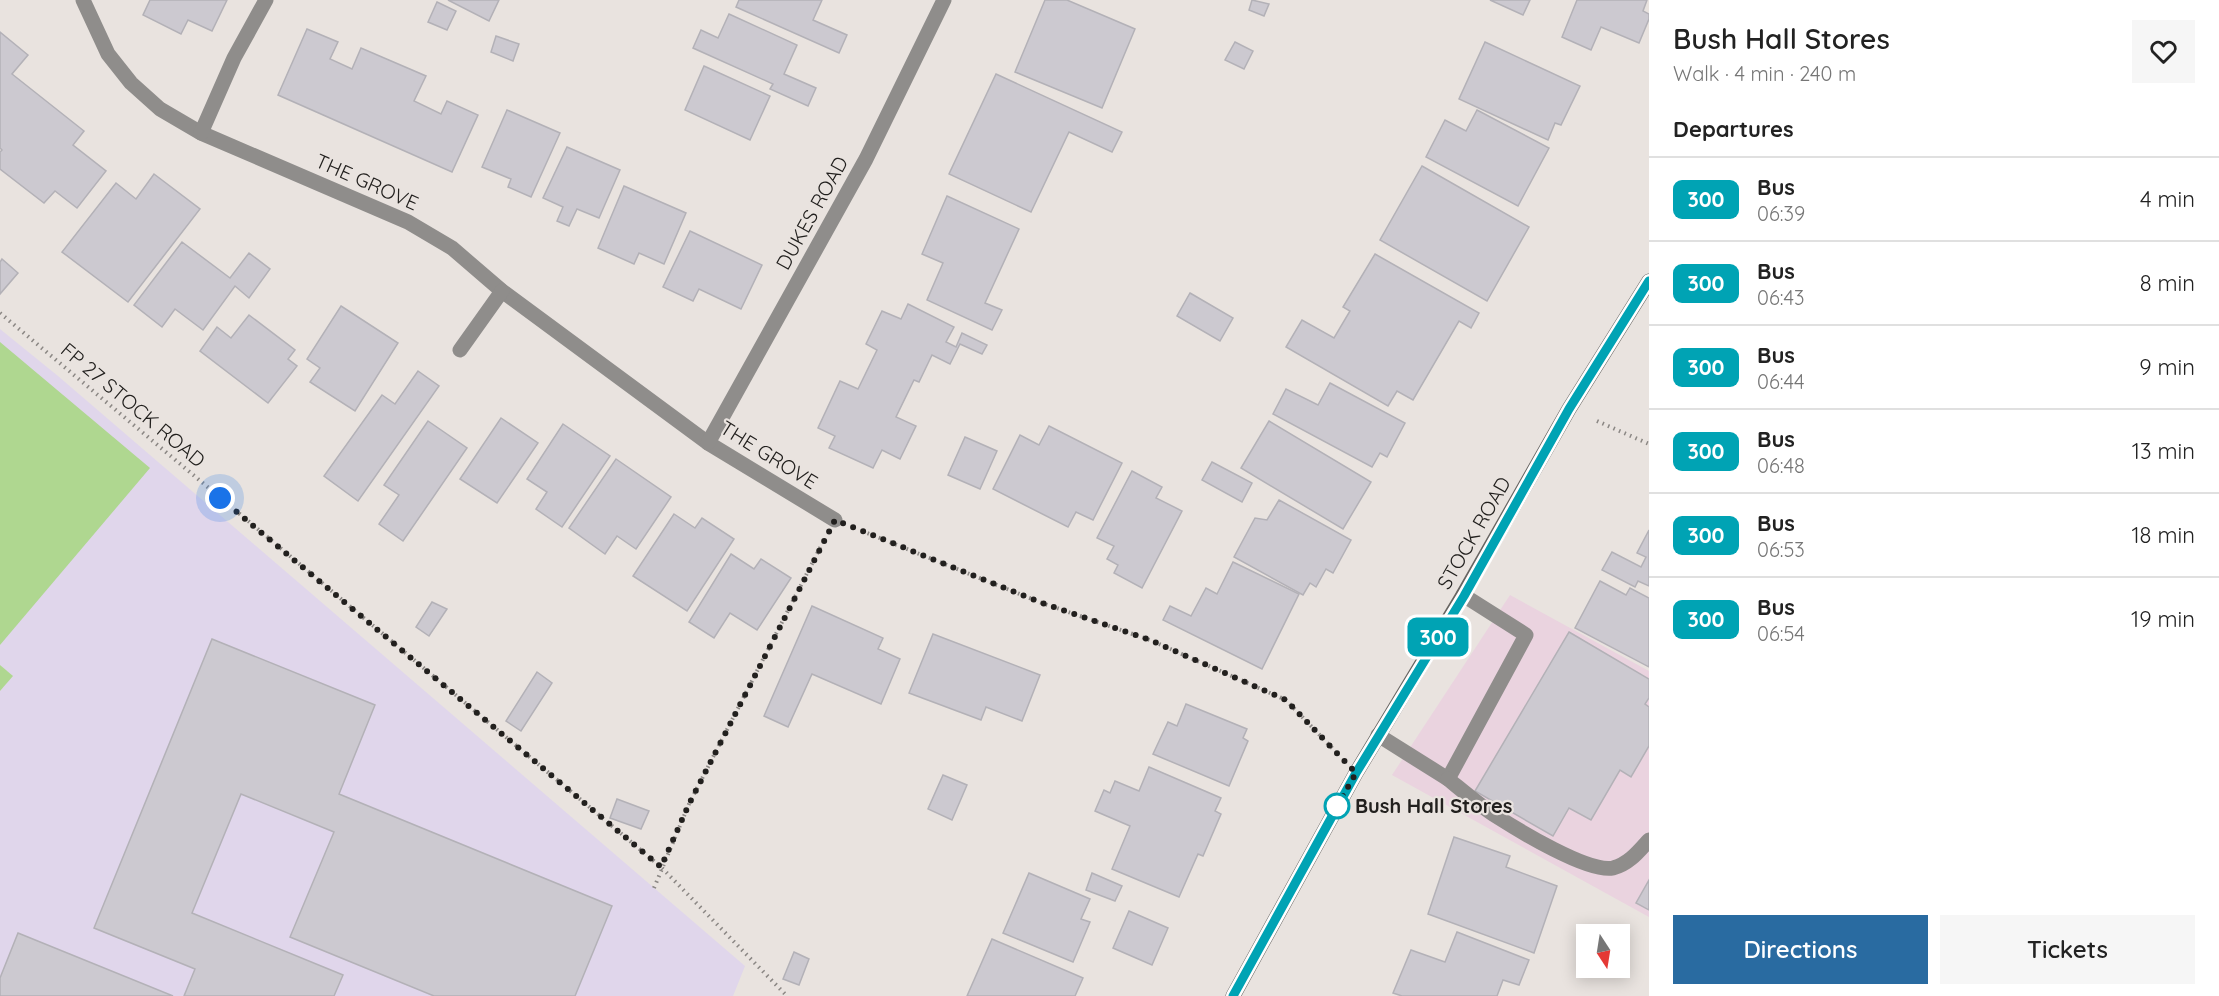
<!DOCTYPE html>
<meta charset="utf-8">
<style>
body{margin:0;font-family:Quicksand,sans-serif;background:#f6f6f6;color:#222;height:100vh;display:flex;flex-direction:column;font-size:22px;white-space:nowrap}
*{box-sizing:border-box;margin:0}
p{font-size:20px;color:#767676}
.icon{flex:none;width:33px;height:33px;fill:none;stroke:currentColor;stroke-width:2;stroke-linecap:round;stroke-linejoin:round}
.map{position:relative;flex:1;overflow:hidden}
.side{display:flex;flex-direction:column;background:#fff;width:570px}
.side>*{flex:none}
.badge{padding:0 12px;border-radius:9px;font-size:21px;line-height:39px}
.needle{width:39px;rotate:168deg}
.buttons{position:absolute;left:1576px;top:924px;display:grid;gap:12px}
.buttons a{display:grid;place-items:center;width:54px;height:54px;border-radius:0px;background:#fff;box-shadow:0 3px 15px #0003;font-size:30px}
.you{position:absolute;width:30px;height:30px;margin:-15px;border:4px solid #fff;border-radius:50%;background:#1a73e8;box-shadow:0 0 0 9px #1a73e833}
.map>.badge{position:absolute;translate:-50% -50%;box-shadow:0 0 0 3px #fff}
h2{padding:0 24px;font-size:22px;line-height:54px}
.round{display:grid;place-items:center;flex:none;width:63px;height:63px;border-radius:0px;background:#f6f6f6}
.headline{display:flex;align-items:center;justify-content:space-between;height:102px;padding:0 24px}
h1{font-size:28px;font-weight:600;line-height:45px}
.primary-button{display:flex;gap:12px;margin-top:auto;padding:12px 24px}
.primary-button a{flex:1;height:69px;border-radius:0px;background:#296ba1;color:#fff;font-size:24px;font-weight:600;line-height:69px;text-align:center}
.primary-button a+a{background:#f6f6f6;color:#222}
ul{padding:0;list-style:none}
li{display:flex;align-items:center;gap:18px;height:84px;padding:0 24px;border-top:2px solid #e0e0e0}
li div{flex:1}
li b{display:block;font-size:22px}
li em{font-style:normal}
li .badge{min-width:66px;font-weight:700;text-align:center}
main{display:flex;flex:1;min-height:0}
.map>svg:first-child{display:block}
.commercial{fill:#ead3df}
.education{fill:#e0d6eb}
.green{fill:#afd790}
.building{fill:#ccc9d0;stroke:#b3b1b7;stroke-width:1.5}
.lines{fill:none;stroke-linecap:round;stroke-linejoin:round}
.path{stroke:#8b8784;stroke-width:4;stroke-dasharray:1.5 4.5;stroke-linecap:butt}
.service{stroke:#8f8d8b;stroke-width:15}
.minor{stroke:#8f8d8b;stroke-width:15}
.secondary{stroke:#676461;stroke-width:15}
.line-casing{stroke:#fff;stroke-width:14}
.line{stroke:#00a3b4;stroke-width:9}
.walk{stroke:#22201e;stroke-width:6;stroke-dasharray:0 10.8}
.stop-dot{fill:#fff;stroke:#00a3b4;stroke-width:3}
.labels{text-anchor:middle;stroke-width:4.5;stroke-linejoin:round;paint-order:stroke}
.street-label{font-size:20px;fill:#22201e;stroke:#e9e3df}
.stop-label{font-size:20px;font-weight:bold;fill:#22201e;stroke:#e9e3df;text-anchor:start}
</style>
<main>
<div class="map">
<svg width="1649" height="996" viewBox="0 0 1649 996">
<rect width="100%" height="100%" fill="#e9e3df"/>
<path class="commercial" d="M 1510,595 L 1649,671 L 1649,917 L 1392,775 Z"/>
<path class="education" d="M 0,329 L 58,376 L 745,966 L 733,996 L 0,996 Z"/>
<g class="green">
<path d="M 0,342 L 150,468 L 0,645 Z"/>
<path d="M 0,665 L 13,676 L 0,691 Z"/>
</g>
<g class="building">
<path d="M 150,0 L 227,0 L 212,31 L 188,20 L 181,34 L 143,15 Z"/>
<path d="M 448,0 L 499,0 L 489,21 Z"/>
<path d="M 739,0 L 822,0 L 813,20 L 847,35 L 839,53 L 736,7 Z"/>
<path d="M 1045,0 L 1067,0 L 1135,29 L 1102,108 L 1015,72 Z"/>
<path d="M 1252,0 L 1269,4 L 1264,16 L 1249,10 Z"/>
<path d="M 1490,0 L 1530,0 L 1523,15 Z"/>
<path d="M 1577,0 L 1647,0 L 1643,11 L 1649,14 L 1649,19 L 1639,43 L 1601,27 L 1591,50 L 1562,37 Z"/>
<path d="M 437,2 L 456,11 L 447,30 L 428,22 Z"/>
<path d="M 729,14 L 797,45 L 784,74 L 816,88 L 808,106 L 770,89 L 773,84 L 693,48 L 701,30 L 718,38 Z"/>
<path d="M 307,29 L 338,42 L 330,59 L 352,69 L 361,48 L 426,76 L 414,101 L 441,114 L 447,101 L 478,115 L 452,172 L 278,95 Z"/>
<path d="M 0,32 L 28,55 L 12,74 L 84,131 L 73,145 L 106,171 L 77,208 L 55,191 L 44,203 L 0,169 L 0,152 L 2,150 L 0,148 Z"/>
<path d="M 496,36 L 519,44 L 513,61 L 491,52 Z"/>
<path d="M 1235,42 L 1253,51 L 1244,69 L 1225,60 Z"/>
<path d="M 1485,42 L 1580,86 L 1561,125 L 1555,123 L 1548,140 L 1459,99 Z"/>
<path d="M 704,66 L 770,96 L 750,140 L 685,110 Z"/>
<path d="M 996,74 L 1122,132 L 1112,152 L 1069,132 L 1031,212 L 949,174 Z"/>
<path d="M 507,110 L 560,133 L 531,197 L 508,187 L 511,179 L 482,167 Z"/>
<path d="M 1477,110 L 1549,148 L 1518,206 L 1426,157 L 1445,120 L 1466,131 Z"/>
<path d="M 567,147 L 620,170 L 599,218 L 577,209 L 569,226 L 557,221 L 563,207 L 543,198 Z"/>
<path d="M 1422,166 L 1529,227 L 1487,301 L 1380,240 Z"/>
<path d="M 154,174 L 200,209 L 128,302 L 62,252 L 116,183 L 136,199 Z"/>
<path d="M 624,186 L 686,213 L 664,264 L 639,253 L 634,264 L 598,248 Z"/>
<path d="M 947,196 L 1019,229 L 985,303 L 1002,310 L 992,330 L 927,300 L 943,263 L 922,254 Z"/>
<path d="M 690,231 L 762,265 L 741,309 L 699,289 L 693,301 L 663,287 Z"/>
<path d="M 182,242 L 230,278 L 249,253 L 270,269 L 249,298 L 235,286 L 203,330 L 175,309 L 162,327 L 134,305 Z"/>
<path d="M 1375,254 L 1479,313 L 1471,328 L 1459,321 L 1413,400 L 1397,391 L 1388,406 L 1286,347 L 1302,320 L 1334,338 L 1350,311 L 1343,307 Z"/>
<path d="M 2,259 L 18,273 L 0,294 L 0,262 Z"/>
<path d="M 1190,293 L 1233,318 L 1220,341 L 1177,316 Z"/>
<path d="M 908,304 L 954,327 L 946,342 L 956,347 L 962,333 L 987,345 L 982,354 L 960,344 L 950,364 L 932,355 L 919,382 L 914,380 L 896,417 L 916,426 L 900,459 L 882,450 L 873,468 L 829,448 L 835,436 L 818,428 L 840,381 L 858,389 L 877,350 L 866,344 L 882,311 L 901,319 Z"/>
<path d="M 341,306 L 398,343 L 355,411 L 310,382 L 320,368 L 307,359 Z"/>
<path d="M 249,315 L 295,350 L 288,359 L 297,366 L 268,403 L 200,351 L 217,327 L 231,338 Z"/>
<path d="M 418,371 L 439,386 L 358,501 L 324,476 L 382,395 L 395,404 Z"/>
<path d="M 1330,383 L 1405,423 L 1387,457 L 1380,453 L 1372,467 L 1273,414 L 1286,389 L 1318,405 Z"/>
<path d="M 501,418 L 538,443 L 497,503 L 460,479 Z"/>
<path d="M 428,421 L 467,448 L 403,541 L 379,524 L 399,495 L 384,485 Z"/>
<path d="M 1269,421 L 1371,482 L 1343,529 L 1241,468 Z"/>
<path d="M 563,424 L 610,456 L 562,527 L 536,509 L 547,492 L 527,479 Z"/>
<path d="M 1049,426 L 1122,463 L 1093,520 L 1076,512 L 1068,527 L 993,489 L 1020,435 L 1039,445 Z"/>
<path d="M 965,437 L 997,451 L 980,489 L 948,475 Z"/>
<path d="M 616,459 L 671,497 L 636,549 L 617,536 L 605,554 L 569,528 Z"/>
<path d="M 1212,462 L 1252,483 L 1242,502 L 1202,480 Z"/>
<path d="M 1132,471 L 1162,487 L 1156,498 L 1182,511 L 1142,588 L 1114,573 L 1118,565 L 1107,559 L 1114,546 L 1097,538 Z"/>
<path d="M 1279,500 L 1351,540 L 1333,573 L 1326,569 L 1316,587 L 1310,583 L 1303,595 L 1234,557 L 1255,518 L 1267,520 Z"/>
<path d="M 674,514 L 695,528 L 702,518 L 734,539 L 687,611 L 633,576 Z"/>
<path d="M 1649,530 L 1649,586 L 1638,581 L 1635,587 L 1602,570 L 1612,552 L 1641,567 L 1646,557 L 1637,553 Z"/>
<path d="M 731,554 L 754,569 L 761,559 L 791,578 L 757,630 L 730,613 L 714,638 L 689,622 Z"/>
<path d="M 1233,562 L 1299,594 L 1262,669 L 1163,620 L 1170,606 L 1191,616 L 1206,588 L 1217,594 Z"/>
<path d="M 1600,581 L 1626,595 L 1630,588 L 1649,598 L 1649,667 L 1575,628 Z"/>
<path d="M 432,602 L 447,609 L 429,636 L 416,627 Z"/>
<path d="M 812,606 L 883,638 L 878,649 L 900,659 L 881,704 L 812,674 L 788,727 L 764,716 Z"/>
<path d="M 1569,632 L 1649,679 L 1649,698 L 1645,704 L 1649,707 L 1649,746 L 1631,777 L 1620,770 L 1591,820 L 1569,808 L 1553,836 L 1475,791 Z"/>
<path d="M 933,634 L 1040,675 L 1022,721 L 986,707 L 981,720 L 909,693 Z"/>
<path d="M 212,639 L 375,705 L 339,794 L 612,906 L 575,996 L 434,996 L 290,937 L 334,832 L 241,794 L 192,913 L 343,975 L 334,996 L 184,996 L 195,969 L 94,928 Z"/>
<path d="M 537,672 L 552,683 L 521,731 L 506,721 Z"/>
<path d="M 1186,704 L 1247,729 L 1243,738 L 1248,741 L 1229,786 L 1153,754 L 1168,722 L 1177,726 Z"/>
<path d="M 1149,767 L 1221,798 L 1215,811 L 1221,814 L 1203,856 L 1198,854 L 1179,897 L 1112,869 L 1130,826 L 1095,811 L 1104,790 L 1110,793 L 1115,781 L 1139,791 Z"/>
<path d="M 943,775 L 967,785 L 952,820 L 928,809 Z"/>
<path d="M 617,799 L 649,811 L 641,829 L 610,818 Z"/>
<path d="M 1454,837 L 1510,856 L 1506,867 L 1557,886 L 1534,953 L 1428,914 Z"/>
<path d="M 1029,873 L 1090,899 L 1081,919 L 1090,922 L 1073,962 L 1003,933 Z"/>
<path d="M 1092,873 L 1122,886 L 1115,901 L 1086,890 Z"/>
<path d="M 1649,880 L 1649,910 L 1636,903 Z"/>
<path d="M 1129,911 L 1168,928 L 1152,965 L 1113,948 Z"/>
<path d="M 1457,932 L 1529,960 L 1519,985 L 1503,980 L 1497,996 L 1402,996 L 1393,993 L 1411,950 L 1445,962 Z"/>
<path d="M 18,933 L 173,996 L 0,996 L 0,978 Z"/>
<path d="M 992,939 L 1083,978 L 1075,996 L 967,996 Z"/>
<path d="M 794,952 L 809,959 L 799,985 L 783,979 Z"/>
</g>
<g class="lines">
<g class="path">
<path d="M 0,313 L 661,867 L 787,996"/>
<path d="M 1597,421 L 1649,444"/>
<path d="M 862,531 L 1042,603 L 1150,640 L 1286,700 L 1334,750"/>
<path d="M 654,888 L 689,804 L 821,546"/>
</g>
<g class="service">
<path d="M 1378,735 L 1448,779 L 1526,635 L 1463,595"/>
<path d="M 1448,779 C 1464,792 1479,805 1496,816 C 1518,830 1588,873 1613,868 C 1629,864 1639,851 1649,840"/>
</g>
<g class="minor">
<path d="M 83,0 L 108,54 L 131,83 L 160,109 L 201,133 L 408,222 L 452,248 L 502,291 L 708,443 L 835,520"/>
<path d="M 201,133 L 234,58 L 266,0"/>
<path d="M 460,350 L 502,291"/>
<path d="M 708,443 L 866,159 L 944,0"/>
</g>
<path class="secondary" d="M 1233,996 L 1356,773 L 1463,595 L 1569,409 L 1649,281"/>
</g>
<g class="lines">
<g class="line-casing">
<path id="line" d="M 1233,996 L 1356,773 L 1464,596 L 1569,409 L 1649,281"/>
</g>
<use href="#line" class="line"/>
<path class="walk" d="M 220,498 L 661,867 L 689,804 L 835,520 L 1042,603 L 1150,640 L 1286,700 L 1356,773 L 1333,813 L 1337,806"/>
</g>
<circle class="stop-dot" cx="1337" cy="806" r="12"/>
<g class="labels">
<g class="street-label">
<text transform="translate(367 182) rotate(24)" y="7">THE GROVE</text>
<text transform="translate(812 213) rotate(-61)" y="7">DUKES ROAD</text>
<text transform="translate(133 405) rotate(40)" y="7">FP 27 STOCK ROAD</text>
<text transform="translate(769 455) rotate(32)" y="7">THE GROVE</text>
<text transform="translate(1474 533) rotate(-60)" y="7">STOCK ROAD</text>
</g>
<g class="stop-label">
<text x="1355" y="813">Bush Hall Stores</text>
</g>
</g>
</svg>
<div class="buttons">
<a><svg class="needle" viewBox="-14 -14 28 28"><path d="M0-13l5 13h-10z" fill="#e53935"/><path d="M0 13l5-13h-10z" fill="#767676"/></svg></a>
</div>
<div class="you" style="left:220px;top:498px"></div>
<b class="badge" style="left:1438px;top:637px;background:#00a3b4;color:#fff">300</b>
</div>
<section class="side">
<div class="headline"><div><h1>Bush Hall Stores</h1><p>Walk · 4 min · 240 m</p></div><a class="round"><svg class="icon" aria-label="heart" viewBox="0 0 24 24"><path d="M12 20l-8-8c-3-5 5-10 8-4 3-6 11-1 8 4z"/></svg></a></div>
<h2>Departures</h2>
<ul>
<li><span class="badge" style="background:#00a3b4;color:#fff">300</span><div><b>Bus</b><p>06:39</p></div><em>4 min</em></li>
<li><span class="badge" style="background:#00a3b4;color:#fff">300</span><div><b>Bus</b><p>06:43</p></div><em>8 min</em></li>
<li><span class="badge" style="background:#00a3b4;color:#fff">300</span><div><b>Bus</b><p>06:44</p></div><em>9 min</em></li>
<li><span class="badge" style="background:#00a3b4;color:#fff">300</span><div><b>Bus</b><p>06:48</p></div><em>13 min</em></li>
<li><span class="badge" style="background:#00a3b4;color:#fff">300</span><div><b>Bus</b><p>06:53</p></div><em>18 min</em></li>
<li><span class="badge" style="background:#00a3b4;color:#fff">300</span><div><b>Bus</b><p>06:54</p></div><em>19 min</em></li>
</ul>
<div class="primary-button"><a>Directions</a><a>Tickets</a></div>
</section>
</main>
